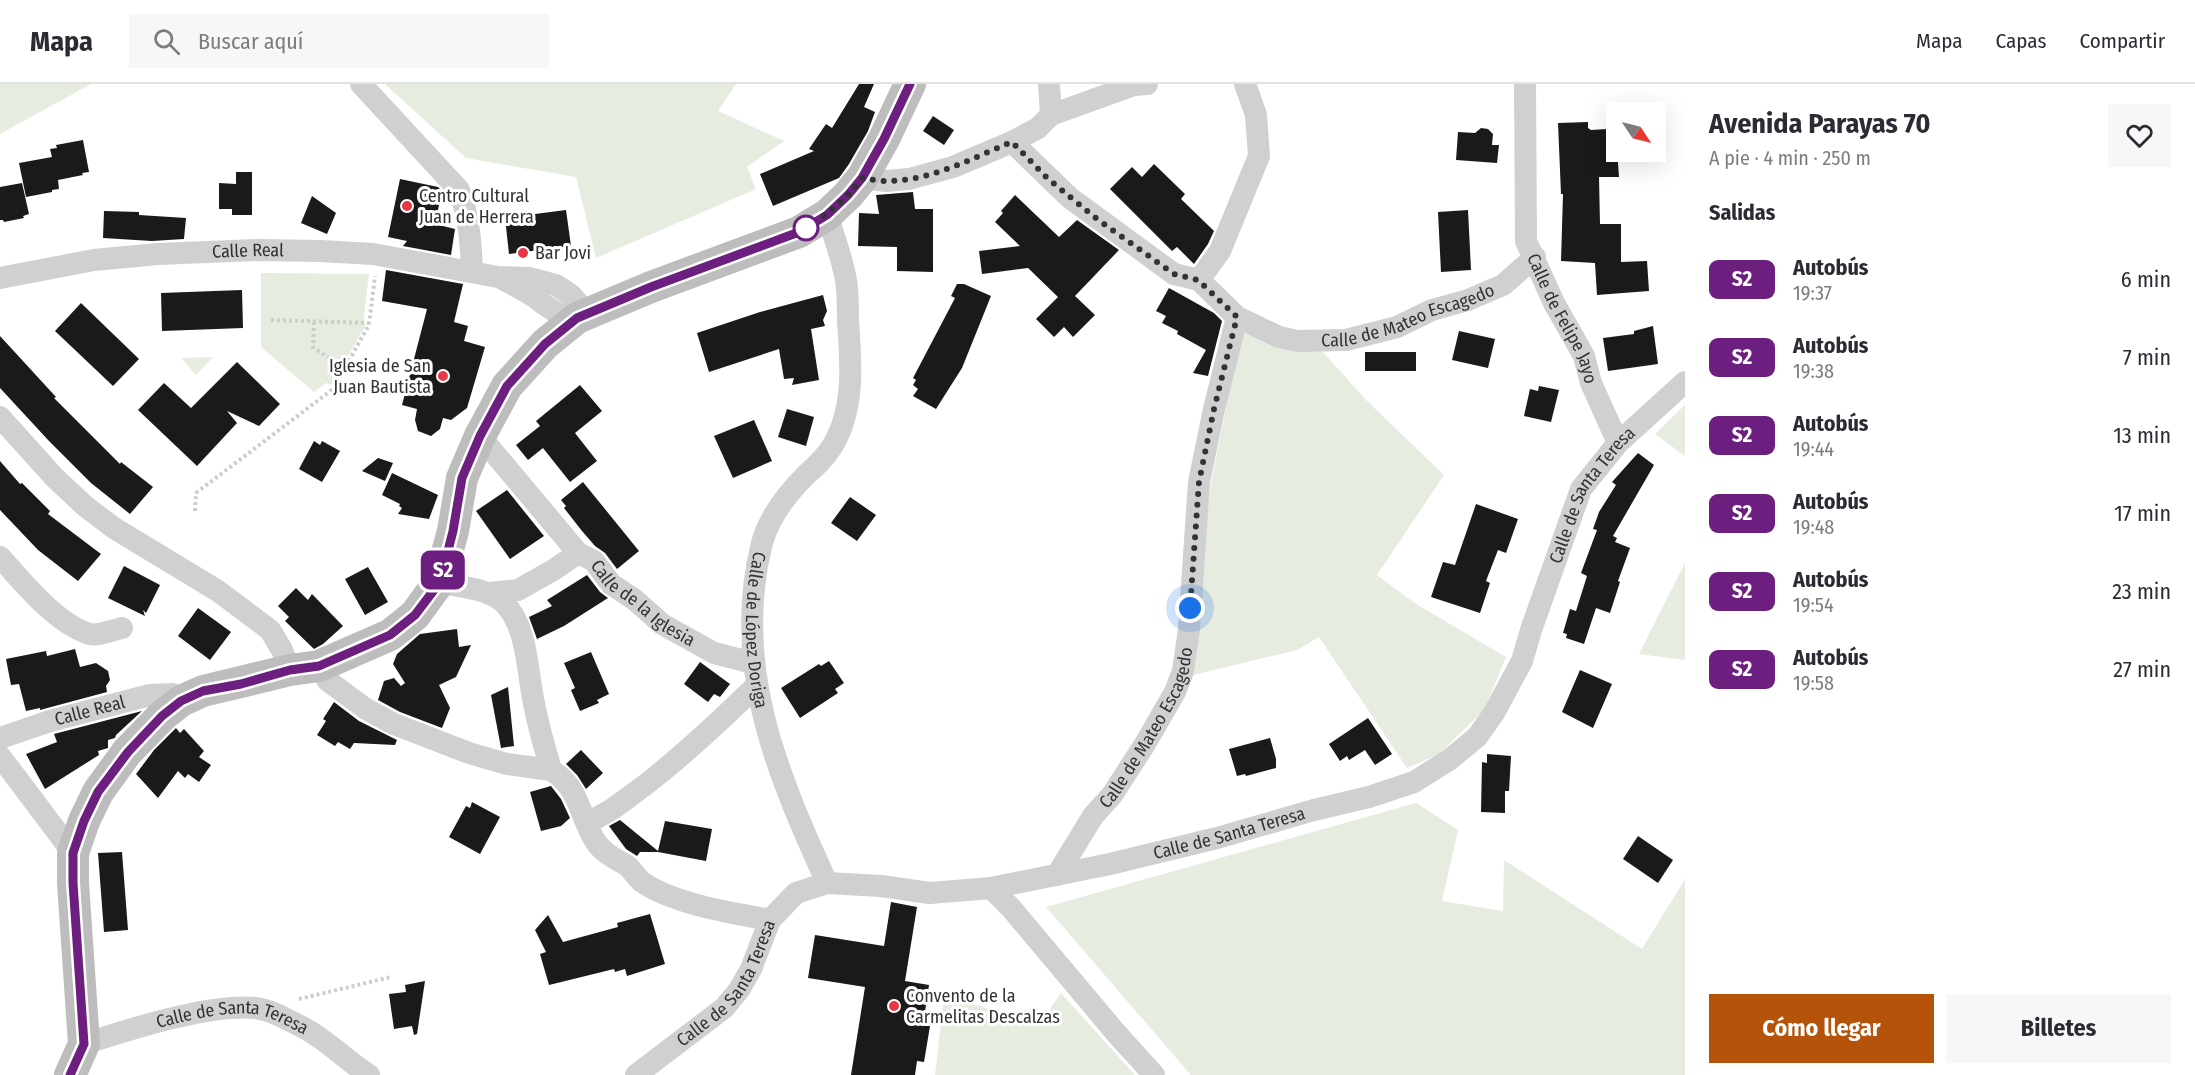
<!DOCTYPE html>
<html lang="es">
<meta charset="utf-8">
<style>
body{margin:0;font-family:"Fira Sans Condensed",sans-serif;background:#f7f7f7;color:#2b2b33;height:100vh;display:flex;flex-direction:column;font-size:22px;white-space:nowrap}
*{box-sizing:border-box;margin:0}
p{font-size:20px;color:#7c7c81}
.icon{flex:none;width:33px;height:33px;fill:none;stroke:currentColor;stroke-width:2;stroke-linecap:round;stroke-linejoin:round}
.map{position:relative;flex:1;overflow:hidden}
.drawer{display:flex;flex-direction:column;background:#fff;width:510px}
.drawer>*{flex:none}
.badge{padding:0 12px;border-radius:9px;font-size:21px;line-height:39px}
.needle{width:39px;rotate:125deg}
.controls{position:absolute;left:1606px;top:18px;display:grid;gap:12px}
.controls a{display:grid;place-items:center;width:60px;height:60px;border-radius:0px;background:#fff;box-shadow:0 6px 24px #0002;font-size:30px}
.you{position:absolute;width:30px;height:30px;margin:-15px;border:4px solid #fff;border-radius:50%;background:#1a73e8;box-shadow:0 0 0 9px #1a73e833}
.map>.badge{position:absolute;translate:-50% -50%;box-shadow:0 0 0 3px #fff}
h2{padding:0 24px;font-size:22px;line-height:54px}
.round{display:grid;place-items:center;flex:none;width:63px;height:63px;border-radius:0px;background:#f7f7f7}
.overview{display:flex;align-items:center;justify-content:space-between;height:102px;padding:0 24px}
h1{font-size:28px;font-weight:700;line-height:45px}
.cta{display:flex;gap:12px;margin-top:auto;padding:12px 24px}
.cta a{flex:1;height:69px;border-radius:0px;background:#b45309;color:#fff;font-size:24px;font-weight:700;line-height:69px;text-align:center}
.cta a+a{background:#f7f7f7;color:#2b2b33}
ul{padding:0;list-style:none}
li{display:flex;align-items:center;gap:18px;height:78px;padding:0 24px}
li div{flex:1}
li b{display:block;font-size:22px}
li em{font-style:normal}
li .badge{min-width:66px;font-weight:700;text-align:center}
header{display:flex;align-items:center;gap:36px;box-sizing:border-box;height:84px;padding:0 30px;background:#fff;border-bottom:2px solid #e1e1e2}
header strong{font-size:28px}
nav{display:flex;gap:33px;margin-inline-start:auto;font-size:21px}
.search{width:420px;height:54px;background:#f7f7f7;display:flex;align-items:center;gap:15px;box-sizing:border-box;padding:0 21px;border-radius:0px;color:#7c7c81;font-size:22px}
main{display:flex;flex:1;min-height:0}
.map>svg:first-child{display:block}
.green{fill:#e6ecdf}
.building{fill:#1a1a1a}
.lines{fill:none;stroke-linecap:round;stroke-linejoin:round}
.path{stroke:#cdcdcd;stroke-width:4;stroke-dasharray:3 3;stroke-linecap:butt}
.street{stroke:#d0d0d0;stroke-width:22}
.secondary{stroke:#bdbdbd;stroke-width:32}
.line-casing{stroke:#fff;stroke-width:14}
.line{stroke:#6d1f80;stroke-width:9}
.walk{stroke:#333;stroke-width:6;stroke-dasharray:0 10.8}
.poi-dot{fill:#e63946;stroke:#fff;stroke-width:2}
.stop-dot{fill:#fff;stroke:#6d1f80;stroke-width:3}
.labels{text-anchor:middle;stroke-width:6;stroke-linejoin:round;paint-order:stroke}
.poi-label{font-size:18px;fill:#333;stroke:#fff;text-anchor:start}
.street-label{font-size:18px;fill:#333;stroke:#fff}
</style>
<header>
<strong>Mapa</strong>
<div class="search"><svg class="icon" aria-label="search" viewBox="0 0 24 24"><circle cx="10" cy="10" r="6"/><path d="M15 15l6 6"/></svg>Buscar aquí</div>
<nav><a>Mapa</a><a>Capas</a><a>Compartir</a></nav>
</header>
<main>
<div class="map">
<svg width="1685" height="991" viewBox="0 0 1685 991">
<rect width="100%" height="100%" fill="#fff"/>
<g class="green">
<path d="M 0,0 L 91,0 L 0,50 Z"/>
<path d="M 385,0 L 736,0 L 718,27 L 784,57 L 747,83 L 756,105 L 596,174 L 576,93 L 466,74 Z"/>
<path d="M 261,189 L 369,190 L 364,232 L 365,243 L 331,301 L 326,299 L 314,308 L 261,263 Z"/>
<path d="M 1241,248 L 1284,263 L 1323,268 L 1366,316 L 1444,391 L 1377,491 L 1416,520 L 1506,573 L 1484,626 L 1439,670 L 1407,684 L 1319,553 L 1297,566 L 1185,593 L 1210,404 Z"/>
<path d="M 213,273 L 196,291 L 181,274 Z"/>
<path d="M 1685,321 L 1685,372 L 1655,350 Z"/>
<path d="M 1685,479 L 1685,576 L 1639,570 Z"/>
<path d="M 1416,719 L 1458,746 L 1442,817 L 1503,827 L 1504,776 L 1642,865 L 1685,795 L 1685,991 L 1191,991 L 1046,823 Z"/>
<path d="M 1061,909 L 1135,991 L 935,991 L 944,912 L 1040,939 Z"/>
</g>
<g class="building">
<path d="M 859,0 L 874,0 L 864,23 L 875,28 L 868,47 L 849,80 L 839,94 L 773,122 L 760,90 L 814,67 L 809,65 L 826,40 L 832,44 Z"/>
<path d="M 933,32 L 954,46 L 944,61 L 923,47 Z"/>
<path d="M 1588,38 L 1588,44 L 1591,46 L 1607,45 L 1608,51 L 1616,50 L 1619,93 L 1599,93 L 1600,140 L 1621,140 L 1621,178 L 1647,177 L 1649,207 L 1597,211 L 1595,179 L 1561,177 L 1563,110 L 1561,110 L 1558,39 Z"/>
<path d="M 1481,44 L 1488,45 L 1493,50 L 1492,61 L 1499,61 L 1497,79 L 1456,76 L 1458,48 L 1475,49 Z"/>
<path d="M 83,56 L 89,88 L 82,89 L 83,91 L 58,96 L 59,105 L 52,106 L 52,108 L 26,113 L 19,79 L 52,73 L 50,65 L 57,64 L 56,61 Z"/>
<path d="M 1154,80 L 1185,110 L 1181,115 L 1214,147 L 1208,160 L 1194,180 L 1177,163 L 1172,167 L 1110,105 L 1132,83 L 1142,93 Z"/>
<path d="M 236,88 L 252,88 L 252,131 L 232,131 L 232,125 L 219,125 L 219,99 L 236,100 Z"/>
<path d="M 400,95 L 438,103 L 442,107 L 435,140 L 455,145 L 451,171 L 403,162 L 407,157 L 388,153 Z"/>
<path d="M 22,99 L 29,130 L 23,132 L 24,134 L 4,138 L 3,136 L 0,136 L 0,103 Z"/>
<path d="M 913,108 L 915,125 L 933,125 L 933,188 L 897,187 L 897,163 L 858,162 L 859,129 L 879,130 L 876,111 Z"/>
<path d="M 1015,111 L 1059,153 L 1077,136 L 1119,166 L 1075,212 L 1095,231 L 1073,253 L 1064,243 L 1054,253 L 1036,235 L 1058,213 L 1028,184 L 982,190 L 979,167 L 1020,162 L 995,138 L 1003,129 L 1001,127 Z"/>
<path d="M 312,112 L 336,129 L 327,150 L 301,139 Z"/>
<path d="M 566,126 L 571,162 L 509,170 L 505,134 Z"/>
<path d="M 1468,126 L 1471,186 L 1441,188 L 1438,128 Z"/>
<path d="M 104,127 L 139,128 L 139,131 L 186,134 L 184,155 L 152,157 L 103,154 Z"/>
<path d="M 386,186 L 463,200 L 454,238 L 468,242 L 464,257 L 485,263 L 467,324 L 451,336 L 443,334 L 440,345 L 431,352 L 418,347 L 415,336 L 417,325 L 402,321 L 427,225 L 382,217 Z"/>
<path d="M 957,200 L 964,200 L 991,212 L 962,284 L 936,325 L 913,312 L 918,305 L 913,301 L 916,296 L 913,294 L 955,214 L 951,212 Z"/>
<path d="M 1169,204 L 1214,229 L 1222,237 L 1208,292 L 1193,289 L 1206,266 L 1177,250 L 1178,247 L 1162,239 L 1166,232 L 1156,227 Z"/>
<path d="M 242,206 L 243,244 L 162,247 L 161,209 Z"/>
<path d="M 823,211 L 827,227 L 823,236 L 825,242 L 811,245 L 819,296 L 792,301 L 794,294 L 784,295 L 779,265 L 709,288 L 697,249 L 760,228 Z"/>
<path d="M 81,219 L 139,275 L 113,302 L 55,247 Z"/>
<path d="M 1653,242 L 1658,280 L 1608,287 L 1603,254 L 1634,250 L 1634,247 Z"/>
<path d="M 1459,247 L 1495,255 L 1488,284 L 1452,276 Z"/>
<path d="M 0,252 L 56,313 L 54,314 L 120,380 L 121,378 L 153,403 L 130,430 L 91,399 L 49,357 L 0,304 Z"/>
<rect x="1365" y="268" width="51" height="19"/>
<path d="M 237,278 L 280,320 L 259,342 L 227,327 L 237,339 L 197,382 L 138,326 L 164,299 L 191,324 Z"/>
<path d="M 580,301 L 602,327 L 575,349 L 597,377 L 570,398 L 543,364 L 528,376 L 516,361 L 540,342 L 536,337 Z"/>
<path d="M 1539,302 L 1559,306 L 1551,338 L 1524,332 L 1530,305 L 1538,307 Z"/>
<path d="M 787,325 L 814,333 L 806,362 L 778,353 Z"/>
<path d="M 754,336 L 772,377 L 733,394 L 714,352 Z"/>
<path d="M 314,357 L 320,361 L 322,357 L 340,367 L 322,398 L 299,385 Z"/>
<path d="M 1638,369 L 1654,381 L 1613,452 L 1617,454 L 1615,458 L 1630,464 L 1618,497 L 1620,498 L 1610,529 L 1596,524 L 1584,560 L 1566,554 L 1567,550 L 1563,549 L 1570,525 L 1576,527 L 1587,492 L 1581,489 L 1597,446 L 1593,445 L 1599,428 L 1616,401 L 1612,398 Z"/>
<path d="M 378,374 L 393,379 L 385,397 L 362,387 Z"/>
<path d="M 0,377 L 20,400 L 22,399 L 50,427 L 48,430 L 101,470 L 78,497 L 38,466 L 0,426 Z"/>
<path d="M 392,389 L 438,411 L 429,435 L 398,430 L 402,424 L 399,422 L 400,420 L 382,411 Z"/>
<path d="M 583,398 L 639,467 L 617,485 L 605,469 L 595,462 L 582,447 L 564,424 L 566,422 L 561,416 Z"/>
<path d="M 507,406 L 544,452 L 510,475 L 476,427 Z"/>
<path d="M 850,413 L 876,431 L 857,457 L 831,439 Z"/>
<path d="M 1476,420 L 1518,435 L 1506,469 L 1498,466 L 1486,497 L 1490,499 L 1480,529 L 1431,513 L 1443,478 L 1455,481 Z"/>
<path d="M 124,482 L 160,501 L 146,529 L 143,526 L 145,532 L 108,514 Z"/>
<path d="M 368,483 L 388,518 L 365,531 L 345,495 Z"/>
<path d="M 587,491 L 600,508 L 608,514 L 564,542 L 537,555 L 529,533 L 552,522 L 547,516 Z"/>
<path d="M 296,504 L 308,516 L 312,510 L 343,542 L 323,560 L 314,565 L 285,537 L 289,533 L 278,522 Z"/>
<path d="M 198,524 L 231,548 L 210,576 L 178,552 Z"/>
<path d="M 457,545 L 459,563 L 471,561 L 456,593 L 439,601 L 450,624 L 442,644 L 400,628 L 378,616 L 384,597 L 394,594 L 401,602 L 405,599 L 393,580 L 397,570 L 420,550 Z"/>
<path d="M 75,565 L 80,583 L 96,579 L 108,587 L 110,596 L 106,602 L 107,608 L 40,626 L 40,624 L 26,627 L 19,600 L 11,601 L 6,575 L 46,567 L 47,572 Z"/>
<path d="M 591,568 L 609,610 L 597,616 L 599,619 L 580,627 L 571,606 L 575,604 L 564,579 Z"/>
<path d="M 829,577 L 844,599 L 835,605 L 838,609 L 800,634 L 781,604 L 819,580 L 821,582 Z"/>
<path d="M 700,578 L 730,600 L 720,613 L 714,610 L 708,618 L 684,600 Z"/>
<path d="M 1580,586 L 1612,600 L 1593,644 L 1562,628 Z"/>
<path d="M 508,603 L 514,662 L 501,664 L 491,611 Z"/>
<path d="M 334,618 L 359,637 L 397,656 L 395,661 L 354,659 L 350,665 L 338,658 L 335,662 L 317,651 L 326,637 L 323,635 Z"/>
<path d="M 142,627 L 116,651 L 115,654 L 108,656 L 108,664 L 98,667 L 99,671 L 45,705 L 26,670 L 57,658 L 54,650 Z"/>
<path d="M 1368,634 L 1392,670 L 1375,681 L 1365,666 L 1349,676 L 1347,672 L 1340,677 L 1329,660 Z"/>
<path d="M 176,644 L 180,649 L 184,645 L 204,667 L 199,673 L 211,681 L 199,698 L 188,690 L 185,694 L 178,687 L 158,714 L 136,690 L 154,666 Z"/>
<path d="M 1270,654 L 1276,675 L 1276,684 L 1246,692 L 1245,690 L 1237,692 L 1229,665 Z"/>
<path d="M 581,666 L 603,689 L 586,705 L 577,691 L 566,680 Z"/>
<path d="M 1487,670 L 1511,672 L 1509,707 L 1505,707 L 1505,729 L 1481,728 L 1482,678 L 1487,679 Z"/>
<path d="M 551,702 L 561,715 L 570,734 L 561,742 L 541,747 L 530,708 Z"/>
<path d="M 472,718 L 500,733 L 480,770 L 449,753 L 466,722 L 470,724 Z"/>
<path d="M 620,736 L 658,767 L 665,737 L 712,745 L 706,777 L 658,768 L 640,768 L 637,772 L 626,765 L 609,742 Z"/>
<path d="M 1638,752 L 1673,776 L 1658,799 L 1623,775 Z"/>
<path d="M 122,768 L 128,846 L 104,848 L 98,769 Z"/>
<path d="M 891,818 L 917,823 L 905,897 L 929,901 L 923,941 L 930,942 L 924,978 L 917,977 L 915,991 L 851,991 L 865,903 L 808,894 L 815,851 L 884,862 Z"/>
<path d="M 650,830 L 665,880 L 627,892 L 625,885 L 615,888 L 614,885 L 549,901 L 540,870 L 546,868 L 535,846 L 548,831 L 563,858 L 618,843 L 617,839 Z"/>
<path d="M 425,897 L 417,950 L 414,951 L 412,942 L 394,945 L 389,910 L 406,908 L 405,901 Z"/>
</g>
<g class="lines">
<g class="path">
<path d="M 271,236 L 369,239"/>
<path d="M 314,238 L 313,263 L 344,284"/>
<path d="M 195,427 L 196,409 L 333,305 L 369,241 L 375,192"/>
<path d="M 299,915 L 391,893"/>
</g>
<g class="street">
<path d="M 361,0 L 459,106 C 469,132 471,159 472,188"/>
<path d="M 1049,0 L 1051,31"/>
<path id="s1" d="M 1525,0 L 1526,157 L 1554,219 L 1584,272 L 1591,299 L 1618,359"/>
<path id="s2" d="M 1012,58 L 1070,114 L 1174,190 L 1199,196 L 1237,233 L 1279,253 L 1298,257 L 1346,256 L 1397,243 L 1432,226 L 1468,216 L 1503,201 L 1535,173"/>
<path d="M 862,94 L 886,97 L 909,95 L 953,83 L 1012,58 L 1038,44 L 1051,31 L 1134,1 L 1147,0"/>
<path id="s3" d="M 827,131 C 834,152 842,174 846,196 C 848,209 848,224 848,237 C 851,278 855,324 833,361 C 826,373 816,382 806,391 C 787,410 769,433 762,459 C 731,582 777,689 827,799"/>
<path id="s4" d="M 0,194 L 94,176 L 158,170 L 258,166 L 321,167 L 373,170 L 498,193 L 530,194 L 556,201 L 571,211 L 587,229"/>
<path d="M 504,196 C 513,201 522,205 530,210 C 546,221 557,233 577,234"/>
<path d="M 1199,196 L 1220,167 L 1259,72 L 1256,31 L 1245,0"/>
<path d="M 0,333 L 55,394 L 85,422 L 114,444 L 218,507 L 270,546 L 282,566 L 290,586"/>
<path id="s5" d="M 480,352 L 578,469 L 594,477 L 611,500 L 635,516 L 662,540 L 714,569 L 753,579"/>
<path d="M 0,473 C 23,498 56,540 90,550 C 98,552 113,546 122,544"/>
<path d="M 439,498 C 459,503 489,504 504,519 C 528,543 527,588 534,619 C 538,642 545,664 551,686"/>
<path d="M 490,509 L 518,506 L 555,485 L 578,469"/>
<path d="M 319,582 L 328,597 L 366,625 L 394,640 L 469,669 L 507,680 L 551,686 C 579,703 579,729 594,755 C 601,768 614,774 626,781 C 632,785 636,793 642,798 C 674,820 732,829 770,836"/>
<path id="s6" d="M 0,654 L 50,637 L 150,611 L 173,610 L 181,617"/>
<path d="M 0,672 L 73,769"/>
<path d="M 586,738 C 609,730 626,715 645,701 C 684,671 720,637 756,602"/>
<path id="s7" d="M 1057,791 L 1093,732 L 1112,711 L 1145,660 L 1175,608 L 1183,587 L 1189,545 L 1199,398 L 1214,325 L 1237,233"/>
<path d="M 991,804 L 1011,824 L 1116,949 L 1154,991"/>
<path id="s8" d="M 84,960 C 127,946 211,919 255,924 C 272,926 290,937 306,945 C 329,958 347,977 369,991"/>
<path id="s9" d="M 636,991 L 724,924 L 739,906 L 751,885 L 770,836 L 796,809 L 827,799 L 881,802 L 930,809 L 991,804 L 1110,780 L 1217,754 L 1314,726 L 1369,713 L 1414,698 L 1449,676 L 1477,653 L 1494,629 L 1522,577 L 1531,546 L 1581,405 L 1618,359 L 1685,298"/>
</g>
<path class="secondary" d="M 70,991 L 84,960 L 73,799 L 73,769 L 84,737 L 98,708 L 127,668 L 162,632 L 181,617 L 203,607 L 290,586 L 319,582 L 390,551 L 415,531 L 439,498 L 453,447 L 462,394 L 480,352 L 507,302 L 545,260 L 577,234 L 651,203 L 799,148 L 827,131 L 848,111 L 862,94 L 884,55 L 910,0"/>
</g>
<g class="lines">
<g class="line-casing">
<path id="line" d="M 70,991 L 84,960 L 73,799 L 73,769 L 84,737 L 98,708 L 128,668 L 162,632 L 181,617 L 203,607 L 241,600 L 290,586 L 319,582 L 390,551 L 415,531 L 440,498 L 453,447 L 462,394 L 480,352 L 507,302 L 545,260 L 577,234 L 651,203 L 799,148 L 827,131 L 848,111 L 862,94 L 884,55 L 910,0"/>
</g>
<use href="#line" class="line"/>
<path class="walk" d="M 806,144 C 828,130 846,115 862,94 C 870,95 878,97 885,97 C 929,98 972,74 1012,58 L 1047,94 L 1097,135 L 1174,190 L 1198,196 L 1237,233 L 1214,325 L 1199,398 L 1190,524"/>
</g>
<g class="poi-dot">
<circle cx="407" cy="122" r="6"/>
<circle cx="523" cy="169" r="6"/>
<circle cx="443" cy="292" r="6"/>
<circle cx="894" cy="922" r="6"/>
</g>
<circle class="stop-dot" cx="806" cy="144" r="12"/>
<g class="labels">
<g class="poi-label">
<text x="419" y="118">Centro Cultural<tspan x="419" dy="21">Juan de Herrera</tspan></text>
<text x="535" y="175">Bar Jovi</text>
<text x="431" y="288" text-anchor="end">Iglesia de San<tspan x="431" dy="21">Juan Bautista</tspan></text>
<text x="906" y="918">Convento de la<tspan x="906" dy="21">Carmelitas Descalzas</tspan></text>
</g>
<g class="street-label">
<text dy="6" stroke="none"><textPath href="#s4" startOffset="250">Calle Real</textPath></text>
<text dy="6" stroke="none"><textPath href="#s2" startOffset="468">Calle de Mateo Escagedo</textPath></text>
<text dy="6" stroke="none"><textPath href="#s1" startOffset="243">Calle de Felipe Jayo</textPath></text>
<text dy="6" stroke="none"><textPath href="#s9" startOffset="1230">Calle de Santa Teresa</textPath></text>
<text dy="6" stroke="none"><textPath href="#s5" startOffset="236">Calle de la Iglesia</textPath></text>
<text dy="6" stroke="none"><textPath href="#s3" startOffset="446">Calle de López Doriga</textPath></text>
<text dy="6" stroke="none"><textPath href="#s6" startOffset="94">Calle Real</textPath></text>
<text dy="6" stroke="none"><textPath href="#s7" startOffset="174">Calle de Mateo Escagedo</textPath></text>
<text dy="6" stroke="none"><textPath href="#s9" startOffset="690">Calle de Santa Teresa</textPath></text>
<text dy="6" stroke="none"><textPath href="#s9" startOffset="132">Calle de Santa Teresa</textPath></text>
<text dy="6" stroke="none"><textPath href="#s8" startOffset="154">Calle de Santa Teresa</textPath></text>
</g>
</g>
</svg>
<div class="controls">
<a><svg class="needle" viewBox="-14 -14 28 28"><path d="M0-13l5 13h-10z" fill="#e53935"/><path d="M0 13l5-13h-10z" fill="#7c7c81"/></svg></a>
</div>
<div class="you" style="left:1190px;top:524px"></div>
<b class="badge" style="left:443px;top:486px;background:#6d1f80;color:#fff">S2</b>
</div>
<section class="drawer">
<div class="overview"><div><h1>Avenida Parayas 70</h1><p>A pie · 4 min · 250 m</p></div><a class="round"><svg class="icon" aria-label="heart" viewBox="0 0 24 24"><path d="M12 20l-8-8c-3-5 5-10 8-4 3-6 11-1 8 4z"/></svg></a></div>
<h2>Salidas</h2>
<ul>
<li><span class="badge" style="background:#6d1f80;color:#fff">S2</span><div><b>Autobús</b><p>19:37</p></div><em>6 min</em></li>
<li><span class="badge" style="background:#6d1f80;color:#fff">S2</span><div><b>Autobús</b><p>19:38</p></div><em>7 min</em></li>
<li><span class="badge" style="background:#6d1f80;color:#fff">S2</span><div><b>Autobús</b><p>19:44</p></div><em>13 min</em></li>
<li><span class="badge" style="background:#6d1f80;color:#fff">S2</span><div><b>Autobús</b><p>19:48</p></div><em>17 min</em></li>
<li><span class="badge" style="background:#6d1f80;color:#fff">S2</span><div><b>Autobús</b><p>19:54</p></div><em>23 min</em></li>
<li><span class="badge" style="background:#6d1f80;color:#fff">S2</span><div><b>Autobús</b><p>19:58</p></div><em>27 min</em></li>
</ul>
<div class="cta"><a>Cómo llegar</a><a>Billetes</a></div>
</section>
</main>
